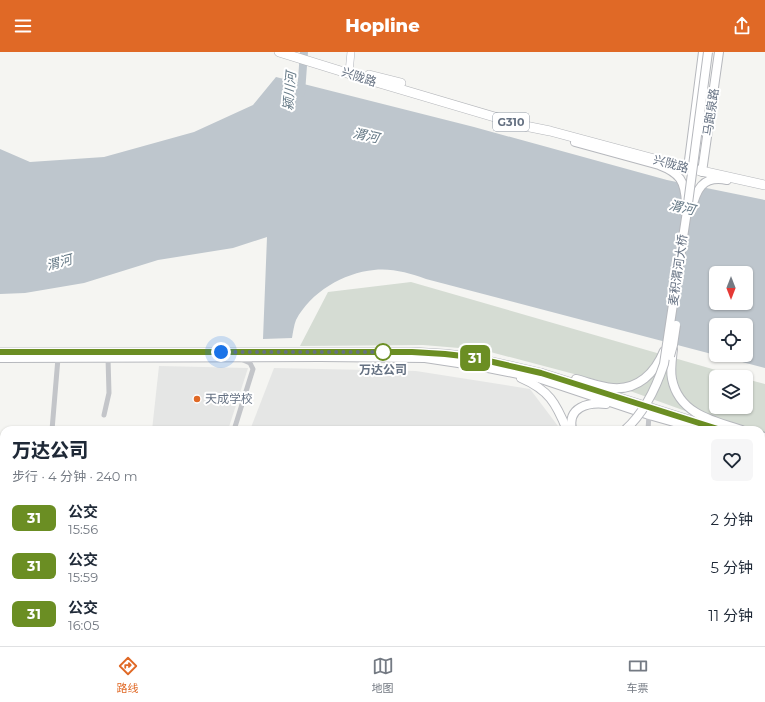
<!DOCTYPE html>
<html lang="zh">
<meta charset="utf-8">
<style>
body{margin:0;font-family:Montserrat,"Noto Sans SC",sans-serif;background:#f6f6f7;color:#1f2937;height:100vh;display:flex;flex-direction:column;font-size:15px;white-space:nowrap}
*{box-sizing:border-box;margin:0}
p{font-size:13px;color:#747a83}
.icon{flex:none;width:22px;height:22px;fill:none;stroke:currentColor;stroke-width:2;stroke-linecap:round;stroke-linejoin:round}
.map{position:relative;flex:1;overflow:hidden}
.drawer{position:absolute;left:0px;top:374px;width:765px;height:220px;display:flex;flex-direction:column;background:#fff;border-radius:12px 12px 0 0;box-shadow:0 1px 3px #0004}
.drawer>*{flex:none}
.badge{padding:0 8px;border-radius:6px;font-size:14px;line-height:26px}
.needle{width:26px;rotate:180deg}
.buttons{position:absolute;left:709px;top:214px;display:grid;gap:8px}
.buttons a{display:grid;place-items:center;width:44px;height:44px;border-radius:6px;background:#fff;box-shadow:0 1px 3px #0004;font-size:20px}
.you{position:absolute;width:20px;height:20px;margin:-10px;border:3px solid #fff;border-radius:50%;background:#1a73e8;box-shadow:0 0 0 6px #1a73e833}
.map>.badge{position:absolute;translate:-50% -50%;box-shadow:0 0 0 2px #fff}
.round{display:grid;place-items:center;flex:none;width:42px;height:42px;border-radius:6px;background:#f6f6f7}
.headline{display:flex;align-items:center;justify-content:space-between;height:68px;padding:0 12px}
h1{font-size:19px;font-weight:800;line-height:30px}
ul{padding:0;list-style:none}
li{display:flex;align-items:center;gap:12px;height:48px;padding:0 12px}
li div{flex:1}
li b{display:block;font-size:15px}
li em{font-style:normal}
li .badge{min-width:44px;font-weight:700;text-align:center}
header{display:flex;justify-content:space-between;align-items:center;height:52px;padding:0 12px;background:#e06926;color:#fff;font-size:18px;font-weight:800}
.dock{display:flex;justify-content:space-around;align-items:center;height:56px;border-top:1px solid #e0e1e3;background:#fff;font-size:11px;color:#747a83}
.dock a{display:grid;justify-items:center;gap:2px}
.dock .current{color:#e06926}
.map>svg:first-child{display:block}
.built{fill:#e5e6e5}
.green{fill:#d5dcd3}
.water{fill:#bec6cd;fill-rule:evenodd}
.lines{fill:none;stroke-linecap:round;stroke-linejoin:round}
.river{stroke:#bec6cd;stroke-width:8}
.secondary-casing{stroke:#b5b8be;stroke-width:8}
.primary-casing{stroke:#b6b8bd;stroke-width:10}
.highway-casing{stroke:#b5b7bb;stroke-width:10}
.street{stroke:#c3c5c9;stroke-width:5}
.secondary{stroke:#fff;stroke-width:7}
.primary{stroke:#fff;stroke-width:8}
.highway{stroke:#fff;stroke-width:9}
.rail-casing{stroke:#a3a7ae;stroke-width:3}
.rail{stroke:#fff;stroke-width:1.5;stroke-dasharray:4.5;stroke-linecap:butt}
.primary-bridge-casing{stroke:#b6b8bd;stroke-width:10;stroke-linecap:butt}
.primary-bridge{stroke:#fff;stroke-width:8}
.line-casing{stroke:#fff;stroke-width:9}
.line{stroke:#6b8e23;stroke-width:6}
.walk{stroke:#657182;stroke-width:4;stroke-dasharray:0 7.2}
.stop-dot{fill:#fff;stroke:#6b8e23;stroke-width:2}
.poi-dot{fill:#e06926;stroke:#fff;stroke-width:1.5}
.labels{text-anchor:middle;stroke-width:4;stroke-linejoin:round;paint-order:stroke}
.shield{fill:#fff;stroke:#939ca8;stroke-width:1}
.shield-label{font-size:11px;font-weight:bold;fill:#657182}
.street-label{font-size:12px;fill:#657182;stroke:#fff}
.stop-label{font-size:12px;font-weight:bold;fill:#657182;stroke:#fff}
.poi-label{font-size:12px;fill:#657182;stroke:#fff;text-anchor:start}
.water-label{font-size:13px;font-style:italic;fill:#657986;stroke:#fff}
</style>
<header><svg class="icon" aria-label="menu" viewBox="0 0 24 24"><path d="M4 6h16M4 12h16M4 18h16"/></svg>Hopline<svg class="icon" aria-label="share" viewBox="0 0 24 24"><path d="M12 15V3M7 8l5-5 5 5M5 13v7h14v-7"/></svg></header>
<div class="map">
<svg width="765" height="594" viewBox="0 0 765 594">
<rect width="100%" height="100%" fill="#f5f5f2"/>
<g class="built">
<path d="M 159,314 L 248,316 L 228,378 L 152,378 Z"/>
<path d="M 274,316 L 416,319 L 530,337 L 561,378 L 250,378 Z"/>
<path d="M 761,537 L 765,537 L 765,594 L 401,594 L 402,590 L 761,590 Z"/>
</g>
<path class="green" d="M 411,230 L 740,325 L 716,325 L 716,355 L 746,355 L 746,327 L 765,332 L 765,388 L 761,386 L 761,378 L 738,378 L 608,331 L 483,298 L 423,293 L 300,294 L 328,240 Z"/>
<path class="water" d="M 276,25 L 474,75 L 667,128 L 765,148 L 765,316 L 426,227 C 409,221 392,216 374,218 C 343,221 311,240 296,268 C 294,273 293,280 292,286 L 263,287 L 267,185 L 233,196 L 158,208 L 84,231 L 25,241 L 0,242 L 0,97 L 30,110 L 104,105 L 194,80 L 253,53 ZM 716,221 L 746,221 L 746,251 L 716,251 ZM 716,273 L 746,273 L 746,303 L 716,303 Z"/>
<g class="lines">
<path class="river" d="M 301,41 L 304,0"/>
<g class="secondary-casing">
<path id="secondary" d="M 349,20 L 351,0"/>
</g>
<g class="primary-casing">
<g id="primary">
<path d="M 575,90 L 659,113 C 680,121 685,129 686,151"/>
<path d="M 688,116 L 703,0"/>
<path d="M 702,120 L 719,0"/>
<path d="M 691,159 C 696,138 702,123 727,128"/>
<path d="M 673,297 C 672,306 670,318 672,327 C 679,362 713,369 742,378"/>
<path d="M 0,300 L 412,300 L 445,302 L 471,305 L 541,321 L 721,378"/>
<path d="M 0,306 L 320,305 L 425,306 L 478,314 L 538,326 L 649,363 L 702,378"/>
<path d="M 521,326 C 549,338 556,351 567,378"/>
<path d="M 576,327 C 588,330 600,335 613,336 C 638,338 655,321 664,299"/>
<path d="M 572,378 C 567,355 588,350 606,352"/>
<path d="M 761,384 L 765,385"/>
<path d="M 761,390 L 765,391"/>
</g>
</g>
<g class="highway-casing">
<g id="highway">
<path d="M 279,0 L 376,30 L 525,74 L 550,79 L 688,116 L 765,133"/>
<path d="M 369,23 L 401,31"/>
</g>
</g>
<g class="street">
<path d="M 104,363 L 109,341 L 108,306"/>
<path d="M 52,378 L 58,306"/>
<path d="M 234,378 L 253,317 L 250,311 L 241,307"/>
<path d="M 648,378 L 649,363"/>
<path d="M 162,594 L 163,590"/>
<path d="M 398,594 L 399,590"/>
</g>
<use href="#secondary" class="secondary"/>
<use href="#primary" class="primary"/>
<use href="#highway" class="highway"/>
<g class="rail-casing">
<g id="rail">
<path d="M 0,492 L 4,492"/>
<path d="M 253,590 L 256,594"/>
</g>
</g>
<use href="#rail" class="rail"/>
<g class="primary-bridge-casing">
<g id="primary-bridge">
<path d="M 670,304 L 673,293 L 676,273"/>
<path d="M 625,378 C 644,361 656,336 664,312 L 687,159 L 708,0"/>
</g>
</g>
<use href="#primary-bridge" class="primary-bridge"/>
</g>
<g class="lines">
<g class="line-casing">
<path id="line" d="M 0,300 L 412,300 L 445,302 L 471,305 L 541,321 L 721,378"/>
</g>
<use href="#line" class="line"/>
<path class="walk" d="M 221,300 L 384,300 L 383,300"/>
</g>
<circle class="stop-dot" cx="383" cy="300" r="8"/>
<circle class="poi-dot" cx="197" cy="347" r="4"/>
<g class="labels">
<rect class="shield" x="493" y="61" width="36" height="18" rx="3"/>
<g class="shield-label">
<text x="511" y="74">G310</text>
</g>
<g class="street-label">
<text transform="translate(359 25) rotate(18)" y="4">兴陇路</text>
<text transform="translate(711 60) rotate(-82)" y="4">马跑泉路</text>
<text transform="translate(671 112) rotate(15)" y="4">兴陇路</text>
<text transform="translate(678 218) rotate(-82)" y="4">麦积渭河大桥</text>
</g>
<g class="stop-label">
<text x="383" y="322">万达公司</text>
</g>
<g class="poi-label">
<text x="205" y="351">天成学校</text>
</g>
<g class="water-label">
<text transform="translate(289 39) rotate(-85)" y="5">颍川河</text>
<text transform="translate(366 83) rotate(13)" y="5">渭河</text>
<text transform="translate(682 155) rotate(13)" y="5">渭河</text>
<text transform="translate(59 210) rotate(-15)" y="5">渭河</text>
</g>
</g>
</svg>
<div class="buttons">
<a><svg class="needle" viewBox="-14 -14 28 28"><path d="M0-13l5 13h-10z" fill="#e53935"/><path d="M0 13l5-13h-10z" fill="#747a83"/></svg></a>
<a><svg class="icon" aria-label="locate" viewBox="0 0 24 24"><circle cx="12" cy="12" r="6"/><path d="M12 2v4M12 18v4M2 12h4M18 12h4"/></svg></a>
<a><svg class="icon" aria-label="layers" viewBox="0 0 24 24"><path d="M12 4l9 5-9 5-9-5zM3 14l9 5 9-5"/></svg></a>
</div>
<div class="you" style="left:221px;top:300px"></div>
<b class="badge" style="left:475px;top:306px;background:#6b8e23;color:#fff">31</b>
<section class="drawer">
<div class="headline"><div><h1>万达公司</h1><p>步行 · 4 分钟 · 240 m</p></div><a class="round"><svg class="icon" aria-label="heart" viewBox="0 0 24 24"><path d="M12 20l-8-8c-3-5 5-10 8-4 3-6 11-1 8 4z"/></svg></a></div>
<ul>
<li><span class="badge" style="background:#6b8e23;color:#fff">31</span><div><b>公交</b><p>15:56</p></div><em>2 分钟</em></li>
<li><span class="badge" style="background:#6b8e23;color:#fff">31</span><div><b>公交</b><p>15:59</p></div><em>5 分钟</em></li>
<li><span class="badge" style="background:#6b8e23;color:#fff">31</span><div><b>公交</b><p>16:05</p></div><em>11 分钟</em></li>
</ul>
</section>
</div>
<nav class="dock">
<a class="current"><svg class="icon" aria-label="directions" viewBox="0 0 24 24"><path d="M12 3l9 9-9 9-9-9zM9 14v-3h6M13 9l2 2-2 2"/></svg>路线</a>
<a><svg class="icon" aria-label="map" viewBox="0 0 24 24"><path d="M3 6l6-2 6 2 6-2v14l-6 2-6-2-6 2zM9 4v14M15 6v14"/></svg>地图</a>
<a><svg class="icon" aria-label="tickets" viewBox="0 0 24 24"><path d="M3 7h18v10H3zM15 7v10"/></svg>车票</a>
</nav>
